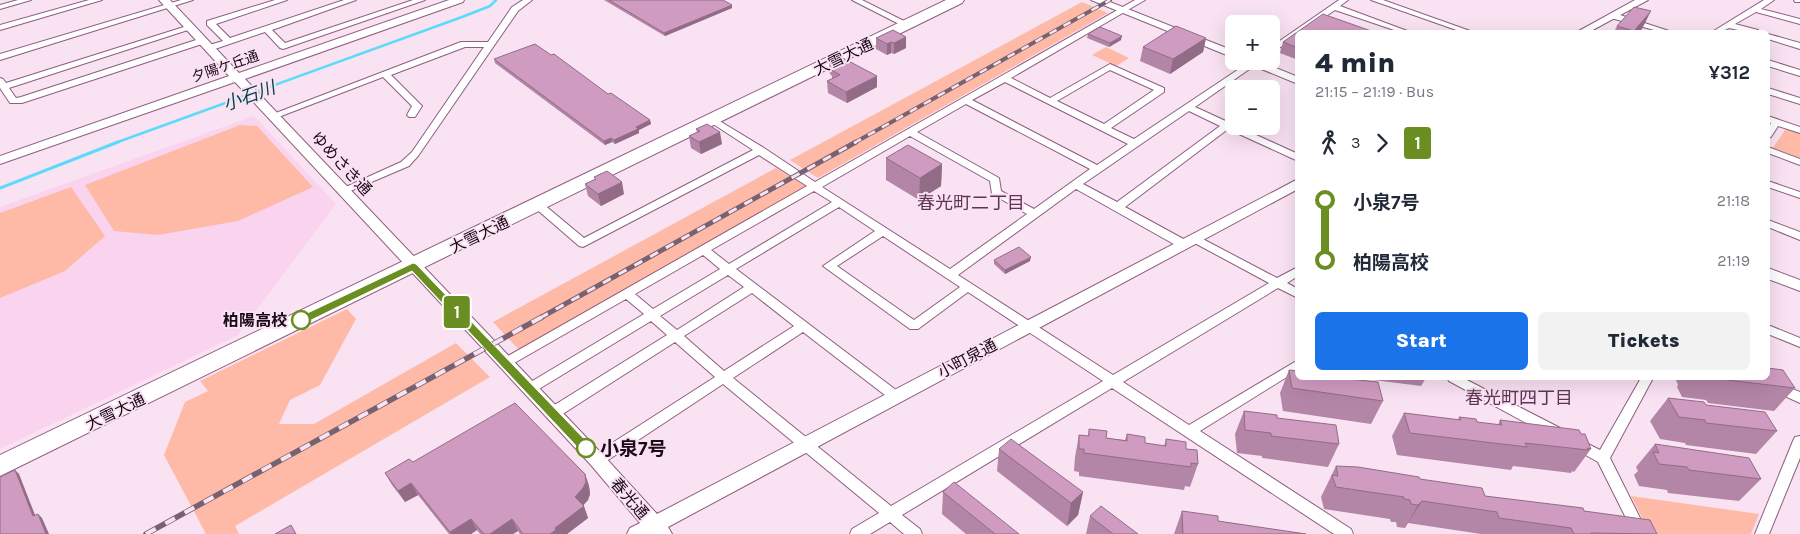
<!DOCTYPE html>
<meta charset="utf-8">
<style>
body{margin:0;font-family:Karla,"Noto Sans JP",sans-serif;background:#f2f2f3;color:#1f2937;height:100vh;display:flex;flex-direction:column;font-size:19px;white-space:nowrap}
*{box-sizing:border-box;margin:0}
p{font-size:16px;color:#747a83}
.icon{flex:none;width:28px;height:28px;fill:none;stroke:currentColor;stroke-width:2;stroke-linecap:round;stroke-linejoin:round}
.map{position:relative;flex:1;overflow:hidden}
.panel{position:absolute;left:1295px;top:30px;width:475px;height:350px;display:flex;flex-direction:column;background:#fff;border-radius:8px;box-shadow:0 5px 20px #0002}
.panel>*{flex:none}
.badge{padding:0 10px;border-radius:4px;font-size:18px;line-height:32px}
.fabs{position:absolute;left:1225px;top:15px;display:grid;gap:10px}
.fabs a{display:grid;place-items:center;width:55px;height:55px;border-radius:8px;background:#fff;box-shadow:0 5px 20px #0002;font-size:25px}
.map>.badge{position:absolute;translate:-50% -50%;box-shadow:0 0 0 2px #fff}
.legs{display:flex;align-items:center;gap:8px;height:55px;padding:0 20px;font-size:16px}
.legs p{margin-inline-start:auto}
.overview{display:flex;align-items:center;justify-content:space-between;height:85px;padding:0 20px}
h1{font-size:28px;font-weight:800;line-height:38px}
.cta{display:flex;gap:10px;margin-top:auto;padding:10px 20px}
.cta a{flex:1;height:58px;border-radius:8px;background:#1a73e8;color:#fff;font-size:20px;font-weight:800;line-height:58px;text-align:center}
.cta a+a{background:#f2f2f3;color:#1f2937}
ul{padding:0 20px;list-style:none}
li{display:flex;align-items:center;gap:18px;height:60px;font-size:19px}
li i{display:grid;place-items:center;width:8px;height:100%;margin:0 6px;background:currentColor}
li i::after{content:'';width:12px;height:12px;margin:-6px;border:4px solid;border-radius:50%;background:#fff}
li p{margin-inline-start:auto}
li:first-child i{background:linear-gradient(#0000 50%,currentColor 0)}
li:last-child i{background:linear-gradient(currentColor 50%,#0000 0)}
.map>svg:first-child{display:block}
.built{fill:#fad4ee}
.green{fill:#febaa6}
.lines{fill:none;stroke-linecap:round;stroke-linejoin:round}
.stream-far1{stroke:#5cdafa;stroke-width:2.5}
.stream{stroke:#5cdafa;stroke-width:3}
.street-casing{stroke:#8e5d81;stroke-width:2}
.secondary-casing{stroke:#8e5d81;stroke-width:2}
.highway-casing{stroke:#8e5d81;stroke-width:2}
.street{fill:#fff;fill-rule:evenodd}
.secondary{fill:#fff;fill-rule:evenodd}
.highway{fill:#fff;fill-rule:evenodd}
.rail-far2-casing{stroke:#776271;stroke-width:4}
.rail-far1-casing{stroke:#776271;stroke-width:5}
.rail-casing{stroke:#776271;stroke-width:5.5}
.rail-far2{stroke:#f9e2f2;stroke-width:2.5;stroke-dasharray:8;stroke-linecap:butt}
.rail-far1{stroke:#f9e2f2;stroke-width:3;stroke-dasharray:9;stroke-linecap:butt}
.rail{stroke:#f9e2f2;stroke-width:4;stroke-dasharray:11;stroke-linecap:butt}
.wall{fill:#b385a6}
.shaded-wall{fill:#926c87}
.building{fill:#d09bc1;stroke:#926c87}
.line-1{fill:#6b8e23;stroke:#fff}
.stop-1-dot{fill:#fff;stroke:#6b8e23;stroke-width:2.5}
.labels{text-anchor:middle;stroke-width:4;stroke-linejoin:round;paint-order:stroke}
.far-street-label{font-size:14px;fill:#1c0917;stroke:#f9e2f2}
.street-label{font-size:16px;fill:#1c0917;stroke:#f9e2f2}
.stop-label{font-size:16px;font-weight:bold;fill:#1c0917;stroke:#f9e2f2;text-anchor:end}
.water-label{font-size:18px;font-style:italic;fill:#04404d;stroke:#f9e2f2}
.neighbourhood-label{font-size:18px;fill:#603355;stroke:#f9e2f2}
.near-stop-label{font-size:19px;font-weight:bold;fill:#1c0917;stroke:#f9e2f2;text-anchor:start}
</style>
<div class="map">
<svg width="1800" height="534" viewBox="0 0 1800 534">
<rect width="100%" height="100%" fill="#f9e2f2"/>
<path class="built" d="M 254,116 L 336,204 L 238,335 L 0,449 L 0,207 Z"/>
<g class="green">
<path d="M 1082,2 L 1108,13 L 818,178 L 790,160 Z"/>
<path d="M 1106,47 L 1129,58 L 1116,66 L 1092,55 Z"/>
<path d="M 240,125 L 257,126 L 313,187 L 238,221 L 158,235 L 114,231 L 85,185 Z"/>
<path d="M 1787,127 L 1800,131 L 1800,158 L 1773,148 Z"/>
<path d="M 776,168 L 806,186 L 520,351 L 493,322 Z"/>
<path d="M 71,187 L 105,236 L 65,271 L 0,298 L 0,213 Z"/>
<path d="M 347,309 L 356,319 L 320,385 L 290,400 L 279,424 L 314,424 L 456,343 L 490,377 L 235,526 L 239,534 L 206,534 L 164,455 L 185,402 L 208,391 L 200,381 Z"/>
<path d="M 1631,496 L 1759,514 L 1751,534 L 1650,534 Z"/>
</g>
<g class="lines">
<path class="stream-far1" d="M 115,143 L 462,17 L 490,6 L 496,0"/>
<path class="stream" d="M 0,188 L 118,142"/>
<g class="street-casing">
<g id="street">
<path d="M 18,0 L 31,0 L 0,9 L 0,5 Z"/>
<path d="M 89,0 L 102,0 L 0,30 L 0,25 Z"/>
<path d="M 181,0 L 193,0 L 0,60 L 0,54 Z"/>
<path d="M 275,0 L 287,0 L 216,24 L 230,38 L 344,0 L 356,0 L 272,30 L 285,43 L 413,0 L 425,0 L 283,49 L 280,48 L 265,32 L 212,50 L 206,50 L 206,46 L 223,41 L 207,25 L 207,21 Z"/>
<path d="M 523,0 L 532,0 L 518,11 L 418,156 L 409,166 L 348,192 L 340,192 L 339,190 L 401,162 L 412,152 L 484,47 L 465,47 L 391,75 L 422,106 L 415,117 L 409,117 L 407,115 L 412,106 L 383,77 L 276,118 L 270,118 L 268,116 L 461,42 L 488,42 L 512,7 Z"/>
<path d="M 852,0 L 862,0 L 910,24 L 903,26 Z"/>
<path d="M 1135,0 L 1145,0 L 1011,78 L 1050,98 L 1110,64 L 1164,88 L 1164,92 L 1111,128 L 1134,139 L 1251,61 L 1261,61 L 1195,107 L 1298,154 L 1298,161 L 1228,129 L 1125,207 L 1187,241 L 1188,244 L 1187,247 L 1179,247 L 1076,189 L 958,275 L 1113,375 L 1269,283 L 1189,240 L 1188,238 L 1189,236 L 1197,236 L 1277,278 L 1298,267 L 1298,276 L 1287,283 L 1298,289 L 1298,298 L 1278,288 L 1123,382 L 1189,425 L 1298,360 L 1298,370 L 1200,431 L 1351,529 L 1353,534 L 1334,534 L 1112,388 L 902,515 L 920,529 L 922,534 L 904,534 L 890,522 L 870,534 L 850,534 L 852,529 L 879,513 L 723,384 L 602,464 L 597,466 L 592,464 L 590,460 L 592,456 L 715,377 L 675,342 L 558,417 L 553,418 L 548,417 L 546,413 L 548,409 L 667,335 L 651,321 L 534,392 L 529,394 L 524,392 L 523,389 L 524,386 L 644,314 L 626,299 L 509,366 L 501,366 L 499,363 L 501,360 L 807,186 L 759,155 L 583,247 L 579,246 L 534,207 L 533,205 L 534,203 L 542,203 L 584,238 L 753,150 L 710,122 L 710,118 L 713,117 L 764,148 L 815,182 ZM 1110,70 L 1154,90 L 1104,124 L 1057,101 ZM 1005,82 L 1128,144 L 1097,165 L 972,100 ZM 966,104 L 1090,169 L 1034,209 L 1001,191 L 999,178 L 917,132 ZM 1189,111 L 1220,126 L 1117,202 L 1083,184 ZM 910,136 L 990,181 L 992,194 L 1027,214 L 950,269 L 822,187 ZM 814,191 L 832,202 L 729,264 L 711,250 ZM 839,207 L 875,231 L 823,266 L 910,329 L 918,329 L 968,292 L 1103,381 L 891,506 L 733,378 L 803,332 L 890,399 L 895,401 L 900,399 L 901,396 L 900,393 L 736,269 ZM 883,236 L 960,287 L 914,320 L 837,266 ZM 703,255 L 720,269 L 653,309 L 635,294 ZM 728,275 L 744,287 L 677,330 L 660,316 ZM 752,293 L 794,326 L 724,371 L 684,336 Z"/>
<path d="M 1339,0 L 1348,0 L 1340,6 L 1410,32 L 1400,32 L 1335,10 L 1303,32 L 1298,32 L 1298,36 L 1271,53 L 1271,47 Z"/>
<path d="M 1371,0 L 1383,0 L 1473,32 L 1462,32 Z"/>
<path d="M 1764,0 L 1774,0 L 1761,9 L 1800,19 L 1800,24 L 1756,12 L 1735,24 L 1758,30 L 1759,32 L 1747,32 L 1729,28 L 1721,32 L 1712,32 Z"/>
<path d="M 1794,0 L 1800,0 L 1800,2 L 1795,2 Z"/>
<path d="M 1611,14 L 1617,14 L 1672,32 L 1661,32 L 1611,18 Z"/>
<path d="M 187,26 L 194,28 L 9,88 L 16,98 L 21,97 L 199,39 L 205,39 L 205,43 L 22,103 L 10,103 L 0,88 L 0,78 L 3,79 L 6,83 Z"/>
<path d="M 1768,34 L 1800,43 L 1800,49 L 1768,39 Z"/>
<path d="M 1768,60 L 1800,70 L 1800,76 L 1768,66 Z"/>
<path d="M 1768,88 L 1800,98 L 1800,104 L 1768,94 Z"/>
<path d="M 1768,116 L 1800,127 L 1800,133 L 1778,126 L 1771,137 L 1768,138 L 1768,128 L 1771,123 L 1768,122 Z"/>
<path d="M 1768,147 L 1800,159 L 1800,165 L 1768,153 Z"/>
<path d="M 1768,181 L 1800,192 L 1800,198 L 1768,187 Z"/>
<path d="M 1768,220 L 1800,232 L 1800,240 L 1768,227 Z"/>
<path d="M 1768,325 L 1800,338 L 1800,347 L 1768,334 Z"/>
<path d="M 1447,378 L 1463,378 L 1560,428 L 1562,432 L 1560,436 L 1555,437 L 1550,436 L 1449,381 Z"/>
<path d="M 1641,378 L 1653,378 L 1610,458 L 1648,534 L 1634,534 L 1598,462 L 1573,448 L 1571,444 L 1573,440 L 1578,439 L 1600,450 Z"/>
<path d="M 1750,378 L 1767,378 L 1800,392 L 1800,403 L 1752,381 Z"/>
<path d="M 1800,436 L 1800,458 L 1769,534 L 1755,534 L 1793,441 L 1795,437 Z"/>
</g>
</g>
<g class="secondary-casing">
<g id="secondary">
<path d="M 159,0 L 170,0 L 239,73 L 449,0 L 464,0 L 463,2 L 245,79 L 603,455 L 657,514 L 1298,179 L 1298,189 L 668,527 L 672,534 L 627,534 L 630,528 L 640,523 L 591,465 L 235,82 L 0,164 L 0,156 L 229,76 Z"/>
<path d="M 1091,0 L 1105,0 L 1234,51 L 1234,58 Z"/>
<path d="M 1635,0 L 1648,0 L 1589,32 L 1577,32 Z"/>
<path d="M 1242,61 L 1259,61 L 1298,77 L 1298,84 Z"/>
<path d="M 1768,268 L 1800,280 L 1800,291 L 1768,279 Z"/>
</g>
</g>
<g class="highway-casing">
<path id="highway" d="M 946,0 L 964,0 L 962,3 L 0,476 L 0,455 Z"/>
</g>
<use href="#street" class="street"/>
<use href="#secondary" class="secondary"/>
<use href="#highway" class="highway"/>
<g class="rail-far2-casing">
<path id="rail-far2" d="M 854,143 L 1110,0"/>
</g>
<g class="rail-far1-casing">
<path id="rail-far1" d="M 540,318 L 856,142"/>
</g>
<g class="rail-casing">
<path id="rail" d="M 146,534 L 542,317"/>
</g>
<use href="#rail-far2" class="rail-far2"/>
<use href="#rail-far1" class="rail-far1"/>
<use href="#rail" class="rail"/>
</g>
<g class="wall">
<path d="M 604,0 L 723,0 L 732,8 L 665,36 Z"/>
<path d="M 1617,26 L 1642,29 L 1638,32 L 1614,32 Z"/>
<path d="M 1298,32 L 1298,60 L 1280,53 L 1283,42 Z"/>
<path d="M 1088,34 L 1121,40 L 1109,47 L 1087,38 Z"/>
<path d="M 906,37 L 906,48 L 894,54 L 891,53 L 887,55 L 876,49 L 876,38 Z"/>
<path d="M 1206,38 L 1203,52 L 1170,74 L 1140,61 L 1143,47 Z"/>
<path d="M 494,59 L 608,94 L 650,120 L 651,124 L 639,130 L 639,133 L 615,144 L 612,142 L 605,145 L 495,63 Z"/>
<path d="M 829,63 L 877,87 L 847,103 L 828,93 L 827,81 L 832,79 L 832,76 L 830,74 Z"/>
<path d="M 696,129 L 722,144 L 701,154 L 691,148 L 689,136 L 697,132 Z"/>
<path d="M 886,158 L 942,164 L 941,186 L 919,200 L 886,180 Z"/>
<path d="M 594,177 L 624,194 L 601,206 L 588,196 L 585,184 L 595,179 Z"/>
<path d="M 994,260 L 1030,261 L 1005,274 L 994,264 Z"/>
<path d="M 1289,370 L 1298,378 L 1383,401 L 1371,424 L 1283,411 L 1280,393 Z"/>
<path d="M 1358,378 L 1426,378 L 1421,386 Z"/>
<path d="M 1678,378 L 1768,378 L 1795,388 L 1774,411 L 1708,403 L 1706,400 L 1682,397 L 1677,387 L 1678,385 L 1676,380 Z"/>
<path d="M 1668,398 L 1706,405 L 1777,431 L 1756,454 L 1686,445 L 1685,443 L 1660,439 L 1650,421 Z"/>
<path d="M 1244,411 L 1277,418 L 1339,444 L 1328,467 L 1262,458 L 1262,456 L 1237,453 L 1235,434 Z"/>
<path d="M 1404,413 L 1458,420 L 1459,417 L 1477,422 L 1498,425 L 1500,420 L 1581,434 L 1591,449 L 1574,472 L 1572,471 L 1571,473 L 1513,466 L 1511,470 L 1397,455 L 1392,436 Z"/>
<path d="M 1089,429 L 1106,438 L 1125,440 L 1127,434 L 1145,443 L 1164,446 L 1166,439 L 1186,449 L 1198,464 L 1190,487 L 1185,486 L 1184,490 L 1079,476 L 1079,472 L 1074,471 L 1075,457 L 1079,435 L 1088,436 Z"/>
<path d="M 1655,444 L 1761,479 L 1739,501 L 1668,493 L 1667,490 L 1639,486 L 1634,475 L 1638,471 L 1636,467 Z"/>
<path d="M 999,449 L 1083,492 L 1078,515 L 1067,526 L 997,471 Z"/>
<path d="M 413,462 L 585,474 L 589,486 L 590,494 L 588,500 L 583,505 L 588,518 L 567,534 L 520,534 L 518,531 L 513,534 L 480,534 L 477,530 L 471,534 L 449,534 L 418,495 L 405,502 L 392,485 L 385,473 Z"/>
<path d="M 1336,466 L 1420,479 L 1485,496 L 1657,534 L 1481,534 L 1408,523 L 1405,528 L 1397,527 L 1396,522 L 1391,522 L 1390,519 L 1324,509 L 1321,497 Z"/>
<path d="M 943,492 L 1019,534 L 966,534 L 942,514 Z"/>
<path d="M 1182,511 L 1218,521 L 1306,534 L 1174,534 Z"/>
<path d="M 1090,516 L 1138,534 L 1086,534 Z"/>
</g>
<g class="shaded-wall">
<path d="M 732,5 L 732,8 L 665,36 L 664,33 Z"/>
<path d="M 1651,11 L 1642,29 L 1638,32 L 1633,32 Z"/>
<path d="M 1122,36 L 1121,40 L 1109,47 L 1110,43 Z"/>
<path d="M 906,37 L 906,48 L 894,54 L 894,43 Z"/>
<path d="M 1206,38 L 1203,52 L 1170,74 L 1173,59 Z"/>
<path d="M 891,42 L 891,53 L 887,55 L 887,44 Z"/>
<path d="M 877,76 L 877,87 L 847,103 L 846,92 Z"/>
<path d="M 650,120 L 651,124 L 639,130 L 639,133 L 615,144 L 614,140 L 636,127 Z"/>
<path d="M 720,132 L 722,144 L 701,154 L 699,142 Z"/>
<path d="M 611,138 L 612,142 L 605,145 L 604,141 Z"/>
<path d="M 942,164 L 941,186 L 919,200 L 920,178 Z"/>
<path d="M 622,182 L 624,194 L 601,206 L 598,194 Z"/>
<path d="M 1031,257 L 1030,261 L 1005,274 L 1005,270 Z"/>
<path d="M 15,470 L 19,474 L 37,520 L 33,516 Z"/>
<path d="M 585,474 L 589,486 L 590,494 L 588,500 L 580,509 L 575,497 Z"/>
<path d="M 411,483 L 418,495 L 405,502 L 398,491 Z"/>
<path d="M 1083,492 L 1078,515 L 1067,526 L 1071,503 Z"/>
<path d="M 1422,501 L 1408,523 L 1405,528 L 1418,505 Z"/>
<path d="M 584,506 L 588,518 L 567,534 L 550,534 L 555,528 Z"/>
<path d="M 38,514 L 42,518 L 49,534 L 46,534 Z"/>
<path d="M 471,519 L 477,530 L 471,534 L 451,534 L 450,532 Z"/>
<path d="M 512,519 L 518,531 L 513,534 L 490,534 Z"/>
</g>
<g class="building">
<path d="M 609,0 L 723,0 L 732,5 L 664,33 Z"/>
<path d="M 1634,7 L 1651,11 L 1634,31 L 1617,26 Z"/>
<path d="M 1323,14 L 1374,32 L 1298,32 L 1298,48 L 1283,42 Z"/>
<path d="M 1176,26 L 1206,38 L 1173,59 L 1143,47 Z"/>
<path d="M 1100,27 L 1122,36 L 1110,43 L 1088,34 Z"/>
<path d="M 893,30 L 906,37 L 894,43 L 891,42 L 887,44 L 876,38 Z"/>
<path d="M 535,44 L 551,55 L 554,54 L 608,94 L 611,93 L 650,120 L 636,127 L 638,129 L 614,140 L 611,138 L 604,141 L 494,59 Z"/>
<path d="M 841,57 L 877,76 L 846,92 L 827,81 L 840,75 L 832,70 L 837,68 L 829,63 Z"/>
<path d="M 707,124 L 720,132 L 699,142 L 689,136 L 700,131 L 696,129 Z"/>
<path d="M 908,145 L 942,164 L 920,178 L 886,158 Z"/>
<path d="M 607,171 L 622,182 L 598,194 L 585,184 L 596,179 L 594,177 Z"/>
<path d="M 1019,247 L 1031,257 L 1005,270 L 994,260 Z"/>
<path d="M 1768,368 L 1783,370 L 1795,388 L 1727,380 L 1726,378 L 1768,378 Z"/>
<path d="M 1289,370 L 1298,371 L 1298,378 L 1338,378 L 1378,382 L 1383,401 L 1292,388 Z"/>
<path d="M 1668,398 L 1704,402 L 1706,405 L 1765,412 L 1777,431 L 1706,423 L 1705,420 L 1679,417 Z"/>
<path d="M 515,403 L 585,474 L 586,482 L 583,488 L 575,497 L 584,506 L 555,528 L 556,530 L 550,534 L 523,534 L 512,519 L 490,534 L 484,534 L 471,519 L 450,532 L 411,483 L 398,491 L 385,473 L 409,459 L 413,462 Z"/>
<path d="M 1244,411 L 1277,415 L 1277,418 L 1336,425 L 1339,444 L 1271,436 L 1271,433 L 1245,430 Z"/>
<path d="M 1404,413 L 1461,420 L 1459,417 L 1476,419 L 1477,422 L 1502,425 L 1500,420 L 1579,430 L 1581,434 L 1585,434 L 1591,449 L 1587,448 L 1588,450 L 1525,443 L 1527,447 L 1410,433 Z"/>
<path d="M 1089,429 L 1107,431 L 1106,438 L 1127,441 L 1127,434 L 1145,437 L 1145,443 L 1166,446 L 1166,439 L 1186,442 L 1186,449 L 1197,450 L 1198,464 L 1191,463 L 1191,467 L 1084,453 L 1084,449 L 1079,449 L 1079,435 L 1089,436 Z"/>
<path d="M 1011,439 L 1083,492 L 1071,503 L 999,449 Z"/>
<path d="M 1655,444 L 1749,458 L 1761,479 L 1689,470 L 1687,467 L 1659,464 L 1653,452 L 1659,453 Z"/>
<path d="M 1336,466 L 1358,467 L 1419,477 L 1420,479 L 1482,488 L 1485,496 L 1583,508 L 1584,511 L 1650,520 L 1657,534 L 1591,533 L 1591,534 L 1574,534 L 1571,528 L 1499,518 L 1497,512 L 1422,501 L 1418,505 L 1411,504 L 1410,500 L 1404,499 L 1404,497 L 1336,487 L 1332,475 L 1338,476 Z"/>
<path d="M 15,470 L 33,516 L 38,514 L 46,534 L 0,534 L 0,477 Z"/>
<path d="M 954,482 L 1019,534 L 995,534 L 943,492 Z"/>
<path d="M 1101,506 L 1138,534 L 1113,534 L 1090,516 Z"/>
<path d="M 1182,511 L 1218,516 L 1218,521 L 1306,534 L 1183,534 Z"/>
<path d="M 291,525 L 296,534 L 275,534 Z"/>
</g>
<path class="line-1" d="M 413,263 L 416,264 L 590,445 L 592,448 L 590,452 L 582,452 L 412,271 L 305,323 L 297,323 L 296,320 L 297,318 Z"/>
<g class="stop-1-dot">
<circle cx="301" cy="320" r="9"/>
<circle cx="586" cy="448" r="9"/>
</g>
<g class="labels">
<g class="far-street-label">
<text transform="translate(225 66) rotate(-19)" y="5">夕陽ケ丘通</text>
</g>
<g class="street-label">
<text transform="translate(843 56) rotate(-26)" y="6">大雪大通</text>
<text transform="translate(342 163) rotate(47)" y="6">ゆめさき通</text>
<text transform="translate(479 234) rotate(-26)" y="6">大雪大通</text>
<text transform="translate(967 358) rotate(-28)" y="6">小町泉通</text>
<text transform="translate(115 411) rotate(-26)" y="6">大雪大通</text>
<text transform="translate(630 498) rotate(49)" y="6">春光通</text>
</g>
<g class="stop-label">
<text x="287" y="326">柏陽高校</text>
</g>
<g class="water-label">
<text transform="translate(249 96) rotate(-20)" y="6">小石川</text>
</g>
<g class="neighbourhood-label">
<text x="971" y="209">春光町二丁目</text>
<text x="1519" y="404">春光町四丁目</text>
</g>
<g class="near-stop-label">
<text x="600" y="455">小泉7号</text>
</g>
</g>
</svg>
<div class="fabs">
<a>+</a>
<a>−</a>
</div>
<b class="badge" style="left:457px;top:312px;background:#6b8e23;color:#fff">1</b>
<section class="panel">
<div class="overview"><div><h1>4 min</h1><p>21:15 – 21:19 · Bus</p></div><b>¥312</b></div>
<div class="legs"><svg class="icon" aria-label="walk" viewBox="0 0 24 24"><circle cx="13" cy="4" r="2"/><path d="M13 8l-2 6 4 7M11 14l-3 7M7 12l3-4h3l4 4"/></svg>3<svg class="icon" aria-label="forward" viewBox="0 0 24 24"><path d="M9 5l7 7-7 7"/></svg><b class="badge" style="background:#6b8e23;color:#fff">1</b></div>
<ul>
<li><i style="color:#6b8e23"></i><b>小泉7号</b><p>21:18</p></li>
<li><i style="color:#6b8e23"></i><b>柏陽高校</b><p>21:19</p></li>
</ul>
<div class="cta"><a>Start</a><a>Tickets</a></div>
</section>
</div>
